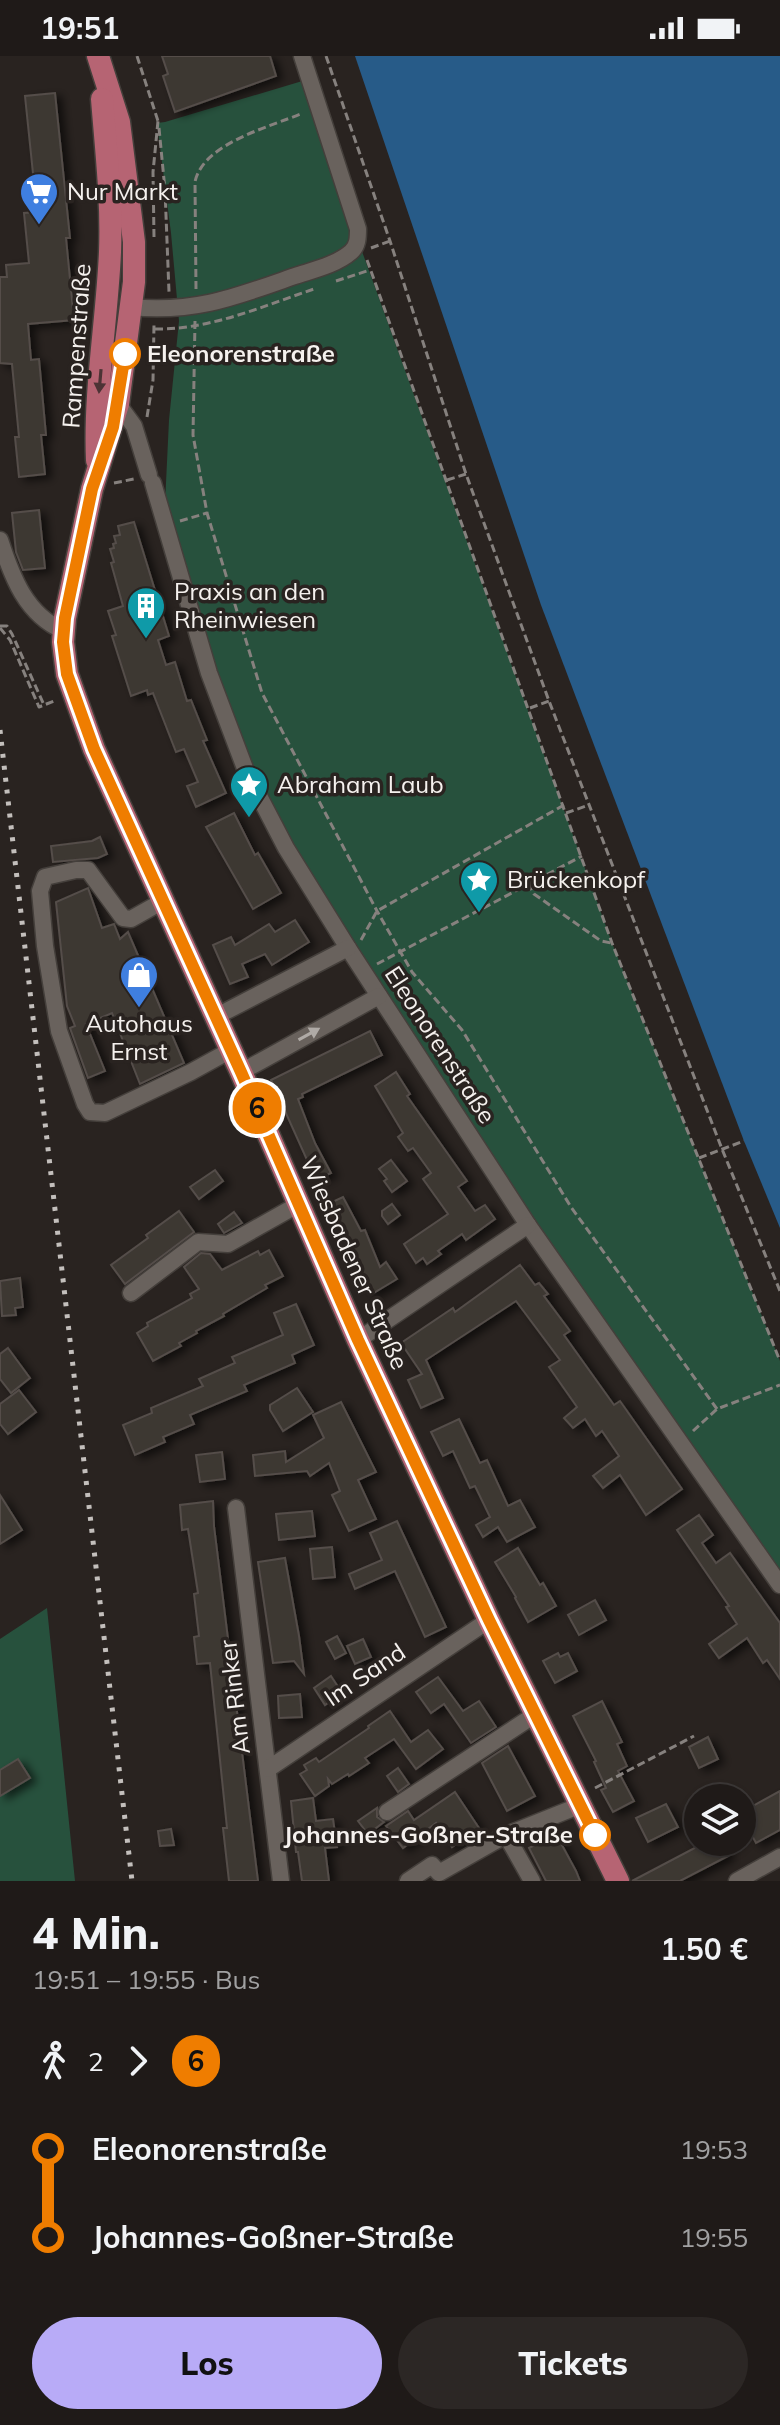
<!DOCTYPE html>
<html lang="de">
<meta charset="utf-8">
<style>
body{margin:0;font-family:Mulish,sans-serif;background:#2c2725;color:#f1f3f6;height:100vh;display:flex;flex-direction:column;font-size:30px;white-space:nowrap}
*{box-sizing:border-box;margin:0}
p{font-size:26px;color:#a1a1a2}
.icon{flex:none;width:44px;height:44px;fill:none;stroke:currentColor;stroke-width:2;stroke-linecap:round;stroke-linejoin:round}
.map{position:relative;height:1825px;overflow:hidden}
.drawer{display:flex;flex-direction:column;background:#1f1a18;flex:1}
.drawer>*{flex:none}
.badge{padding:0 16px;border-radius:26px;font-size:28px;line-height:52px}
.fabs{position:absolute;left:684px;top:1728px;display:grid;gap:16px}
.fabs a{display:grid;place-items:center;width:72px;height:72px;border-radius:50%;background:#1f1a18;box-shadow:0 2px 6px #0004,0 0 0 2px #3c3837;font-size:40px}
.map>.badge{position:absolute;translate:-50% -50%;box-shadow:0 0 0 4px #fff}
.legs{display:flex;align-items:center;gap:12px;height:88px;padding:0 32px;font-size:26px}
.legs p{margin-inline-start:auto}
.head{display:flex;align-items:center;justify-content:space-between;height:136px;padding:0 32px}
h1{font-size:44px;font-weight:800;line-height:60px}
.cta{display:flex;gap:16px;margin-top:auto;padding:16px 32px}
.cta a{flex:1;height:92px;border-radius:48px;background:#b8abf7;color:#111;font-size:32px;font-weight:800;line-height:92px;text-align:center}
.cta a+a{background:#2c2725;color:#f1f3f6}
ul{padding:0 32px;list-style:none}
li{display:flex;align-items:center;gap:28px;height:88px;font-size:30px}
li i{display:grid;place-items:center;width:12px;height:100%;margin:0 10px;background:currentColor}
li i::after{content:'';width:20px;height:20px;margin:-10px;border:6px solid;border-radius:50%;background:#1f1a18}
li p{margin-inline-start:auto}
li:first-child i{background:linear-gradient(#0000 50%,currentColor 0)}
li:last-child i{background:linear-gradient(currentColor 50%,#0000 0)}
.status{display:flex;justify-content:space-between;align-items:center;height:56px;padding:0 40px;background:#1f1a18;direction:ltr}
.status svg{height:22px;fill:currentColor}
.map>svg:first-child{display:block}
.green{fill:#27513d}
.water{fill:#275b88}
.building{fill:#3d3733;stroke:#544e4a;stroke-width:2;filter:url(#shadow)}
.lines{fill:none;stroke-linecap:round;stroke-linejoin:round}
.minor-casing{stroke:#443f3b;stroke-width:19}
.major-casing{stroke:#443f3b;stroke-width:25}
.path{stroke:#86817e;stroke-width:3;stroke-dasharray:8 4;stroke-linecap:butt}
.minor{stroke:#69625d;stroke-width:16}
.major{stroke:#b66473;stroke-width:22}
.rail{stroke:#c3bfbc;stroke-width:5;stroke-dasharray:4 8;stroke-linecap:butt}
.oneway{fill:#4c3335}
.oneway2{fill:#afaaa6}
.line-1-casing{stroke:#fff;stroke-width:18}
.line-1{stroke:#ef7d00;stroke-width:12}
.stop-1-dot{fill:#fff;stroke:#ef7d00;stroke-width:4}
.labels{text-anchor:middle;stroke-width:7;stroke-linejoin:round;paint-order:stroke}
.poi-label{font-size:24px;fill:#f5f1ee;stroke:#292320;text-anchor:start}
.street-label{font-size:24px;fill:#f5f1ee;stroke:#292320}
.stop-label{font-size:24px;font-weight:bold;fill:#f5f1ee;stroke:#292320;text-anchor:start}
</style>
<div class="status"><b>19:51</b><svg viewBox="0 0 49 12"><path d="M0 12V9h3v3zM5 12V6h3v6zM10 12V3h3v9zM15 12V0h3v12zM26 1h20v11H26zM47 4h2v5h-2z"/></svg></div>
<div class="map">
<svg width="780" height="1825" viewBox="0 0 780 1825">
<defs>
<filter id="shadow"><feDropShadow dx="6" dy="3.5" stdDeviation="4" flood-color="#0009"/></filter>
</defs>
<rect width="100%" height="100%" fill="#292320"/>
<g class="green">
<path d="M 309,23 L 355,176 L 612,887 L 780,1305 L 780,1529 L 528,1169 L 246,715 L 164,469 L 169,364 L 179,265 L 171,177 L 157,67 L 165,66 Z"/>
<path d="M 47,1552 L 75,1825 L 0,1825 L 0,1583 Z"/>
</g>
<path class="water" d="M 355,0 L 780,0 L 780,1172 L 744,1085 L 541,549 Z"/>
<g class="building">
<path d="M 162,0 L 270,0 L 276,20 L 175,56 L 163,20 L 168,18 Z"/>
<path d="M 55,37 L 70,182 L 66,182 L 74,264 L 28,268 L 31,304 L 39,303 L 46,379 L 41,379 L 45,418 L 19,421 L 15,381 L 19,381 L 12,308 L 0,307 L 0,221 L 7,221 L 6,209 L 29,207 L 24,157 L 37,156 L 25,40 Z"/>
<path d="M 39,454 L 45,512 L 23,514 L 16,496 L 12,457 Z"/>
<path d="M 134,466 L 169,580 L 158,584 L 166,609 L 175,606 L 187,645 L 191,644 L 207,684 L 203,685 L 226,737 L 196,751 L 187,730 L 198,726 L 184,693 L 176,696 L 153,637 L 148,639 L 147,634 L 131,640 L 112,580 L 116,579 L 108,555 L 123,550 L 111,507 L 114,506 L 110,493 L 114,492 L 113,488 L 116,487 L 114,480 L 120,479 L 118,470 Z"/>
<path d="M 234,757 L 255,799 L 258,797 L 281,837 L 253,853 L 206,771 Z"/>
<path d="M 100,781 L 107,798 L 98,802 L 53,806 L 51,790 L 92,785 Z"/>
<path d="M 88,832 L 102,872 L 114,868 L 120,883 L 128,876 L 184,1007 L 140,1028 L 112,957 L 86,968 L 105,1015 L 88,1022 L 70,972 L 75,970 L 67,950 L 56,846 Z"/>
<path d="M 295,864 L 309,886 L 272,909 L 265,898 L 242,908 L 248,921 L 230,928 L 213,889 L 231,881 L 235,889 L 269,868 L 275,876 Z"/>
<path d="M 370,975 L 382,999 L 302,1038 L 303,1041 L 298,1043 L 315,1087 L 331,1117 L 316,1124 L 271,1024 Z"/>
<path d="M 396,1016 L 410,1038 L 407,1040 L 467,1125 L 458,1131 L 475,1155 L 485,1149 L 495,1163 L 466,1184 L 462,1178 L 438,1195 L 441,1198 L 427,1208 L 423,1202 L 416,1207 L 404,1188 L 448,1158 L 423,1123 L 431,1117 L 413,1092 L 408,1095 L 398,1081 L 403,1077 L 375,1030 Z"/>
<path d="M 391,1104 L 407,1125 L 392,1136 L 384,1125 L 387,1123 L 379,1113 Z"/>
<path d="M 215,1114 L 223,1125 L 199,1143 L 190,1131 Z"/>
<path d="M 343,1141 L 361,1175 L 365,1174 L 380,1211 L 386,1206 L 397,1223 L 372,1238 L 358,1218 L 337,1162 L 335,1163 L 328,1148 Z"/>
<path d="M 392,1148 L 400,1159 L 388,1168 L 382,1160 L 382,1155 Z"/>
<path d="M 179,1155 L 194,1176 L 125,1228 L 111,1209 L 148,1182 L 146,1179 Z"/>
<path d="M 234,1156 L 242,1167 L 224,1177 L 218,1168 Z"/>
<path d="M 269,1194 L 283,1220 L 265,1229 L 267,1232 L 223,1258 L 224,1260 L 196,1275 L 197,1277 L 179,1287 L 181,1290 L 153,1305 L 137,1277 L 148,1270 L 147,1267 L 192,1242 L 190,1238 L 199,1233 L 184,1211 L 201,1197 L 210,1198 L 222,1214 L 258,1195 L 260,1199 Z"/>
<path d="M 520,1209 L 535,1229 L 539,1227 L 548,1238 L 544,1240 L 570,1275 L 564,1279 L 614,1349 L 620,1345 L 682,1433 L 646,1459 L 620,1419 L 603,1432 L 593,1420 L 619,1400 L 602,1375 L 596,1380 L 585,1363 L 573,1372 L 564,1362 L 577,1351 L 549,1311 L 560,1304 L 516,1245 L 426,1304 L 443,1342 L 421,1352 L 408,1324 L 422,1318 L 401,1287 L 453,1252 L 455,1256 Z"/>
<path d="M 20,1222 L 23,1251 L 15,1252 L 16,1259 L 2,1260 L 0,1225 Z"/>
<path d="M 296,1248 L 314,1289 L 292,1299 L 295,1307 L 244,1329 L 247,1335 L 190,1359 L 194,1368 L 163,1381 L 165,1386 L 135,1399 L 123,1369 L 152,1357 L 151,1352 L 203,1330 L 199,1323 L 235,1307 L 232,1301 L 283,1279 L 274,1257 Z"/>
<path d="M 8,1292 L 30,1322 L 11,1337 L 0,1323 L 0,1298 Z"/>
<path d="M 297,1332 L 313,1356 L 283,1375 L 270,1354 L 270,1349 Z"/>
<path d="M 19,1334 L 36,1356 L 8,1378 L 0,1368 L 0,1348 Z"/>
<path d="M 341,1346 L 376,1416 L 358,1424 L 376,1463 L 349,1475 L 332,1439 L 340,1435 L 329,1407 L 310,1420 L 307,1415 L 255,1420 L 253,1399 L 285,1395 L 286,1406 L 324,1382 L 313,1359 Z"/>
<path d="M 459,1363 L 480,1407 L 487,1404 L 508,1450 L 520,1444 L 535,1471 L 507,1486 L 498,1471 L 483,1481 L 476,1469 L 490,1461 L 475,1430 L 470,1432 L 453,1395 L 443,1400 L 431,1376 Z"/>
<path d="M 222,1396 L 225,1423 L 200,1426 L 196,1399 Z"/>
<path d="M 0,1439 L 22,1474 L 0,1488 Z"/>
<path d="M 213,1445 L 214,1470 L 258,1825 L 229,1825 L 223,1772 L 227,1772 L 210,1607 L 197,1608 L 194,1581 L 199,1580 L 194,1538 L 198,1537 L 188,1473 L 182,1474 L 180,1449 Z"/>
<path d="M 312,1455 L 315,1480 L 279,1484 L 276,1458 Z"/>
<path d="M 699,1459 L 713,1479 L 702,1487 L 716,1507 L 730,1497 L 780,1567 L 780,1623 L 767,1604 L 763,1607 L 747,1582 L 719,1602 L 709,1588 L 737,1568 L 726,1551 L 729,1550 L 677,1474 Z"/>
<path d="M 397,1465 L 446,1571 L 425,1581 L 395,1515 L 355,1533 L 349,1518 L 382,1504 L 370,1477 Z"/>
<path d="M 332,1491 L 335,1521 L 313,1523 L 310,1493 Z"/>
<path d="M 518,1492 L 540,1529 L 543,1527 L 556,1550 L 528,1566 L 515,1542 L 516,1541 L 495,1506 Z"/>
<path d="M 285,1502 L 299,1580 L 304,1618 L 294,1605 L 273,1607 L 258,1506 Z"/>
<path d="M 595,1544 L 606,1564 L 579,1579 L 568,1559 Z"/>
<path d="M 337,1580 L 346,1597 L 335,1603 L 326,1586 Z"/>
<path d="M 363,1583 L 371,1601 L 355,1608 L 347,1590 Z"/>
<path d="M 558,1597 L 560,1601 L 568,1597 L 577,1615 L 555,1627 L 543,1605 Z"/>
<path d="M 331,1620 L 342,1637 L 325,1649 L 314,1632 Z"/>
<path d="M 438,1621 L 463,1655 L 479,1645 L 496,1671 L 471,1687 L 444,1648 L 431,1657 L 416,1636 Z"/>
<path d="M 300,1638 L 302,1661 L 279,1662 L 278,1640 Z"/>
<path d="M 602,1645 L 622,1686 L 617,1688 L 627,1710 L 618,1715 L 634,1745 L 613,1756 L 601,1734 L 606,1732 L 594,1706 L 596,1705 L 573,1660 Z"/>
<path d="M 390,1655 L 411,1686 L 428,1674 L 443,1693 L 416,1713 L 394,1683 L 365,1702 L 369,1707 L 349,1720 L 348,1718 L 332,1728 L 328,1723 L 329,1730 L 315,1740 L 300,1718 L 307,1714 L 304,1709 L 316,1702 L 319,1706 L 369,1672 L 368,1670 Z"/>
<path d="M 708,1681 L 718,1703 L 699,1712 L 689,1691 Z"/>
<path d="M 508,1690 L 535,1740 L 507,1755 L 482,1707 Z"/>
<path d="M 18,1703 L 30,1722 L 0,1740 L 0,1714 Z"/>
<path d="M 398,1712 L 409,1728 L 398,1736 L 387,1720 Z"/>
<path d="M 780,1735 L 780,1774 L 756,1787 L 742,1761 L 742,1756 Z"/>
<path d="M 455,1736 L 479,1772 L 452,1791 L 436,1767 L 403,1792 L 386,1770 L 408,1755 L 414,1764 Z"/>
<path d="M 313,1742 L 316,1765 L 333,1763 L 337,1791 L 325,1792 L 329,1825 L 302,1825 L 298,1796 L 296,1796 L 291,1745 Z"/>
<path d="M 666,1748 L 678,1771 L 648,1786 L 636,1762 Z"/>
<path d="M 377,1752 L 377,1761 L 384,1766 L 368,1778 L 358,1765 Z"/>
<path d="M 171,1773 L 174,1789 L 160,1790 L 158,1775 Z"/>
<path d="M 556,1778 L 576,1815 L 580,1825 L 546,1825 L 529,1792 Z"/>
<path d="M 706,1786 L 719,1786 L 728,1800 L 680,1825 L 632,1825 Z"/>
</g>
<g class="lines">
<g class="minor-casing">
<g id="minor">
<path d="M 131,251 C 196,257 235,241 295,220 C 313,214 336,209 351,196 C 358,190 358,181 358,173 L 302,0"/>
<path d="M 118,348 L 134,370 L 149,419"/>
<path d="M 153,427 L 209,617 L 246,715 L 286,792 L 348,892 L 528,1169 L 780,1529"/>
<path d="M 0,484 C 12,521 26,559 64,575"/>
<path d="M 163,845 L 131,863 L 123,862 L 88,814 L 76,814 L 45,821 L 40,835 L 45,890 L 59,975 L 85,1048 L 90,1056 L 105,1057 L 191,1016 L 231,994"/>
<path d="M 215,961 L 348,892"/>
<path d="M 241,1016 L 379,940"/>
<path d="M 131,1237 L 198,1186 L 228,1188 L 299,1148"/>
<path d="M 358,1284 L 528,1169"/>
<path d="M 236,1452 L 281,1825"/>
<path d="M 268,1713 L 489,1564"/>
<path d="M 387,1756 L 536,1658"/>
<path d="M 506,1779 L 532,1825"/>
<path d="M 408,1825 L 432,1809 L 439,1817 L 506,1779 L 581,1749"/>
<path d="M 737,1825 L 780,1801"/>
</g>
</g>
<g class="major-casing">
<g id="major">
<path d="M 98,0 L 119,66 L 134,186 L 134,226 L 118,348 L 92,433 L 65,562 L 63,586 L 67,618 L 94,693 L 241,1016 L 358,1284 L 489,1564 L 618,1825"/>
<path d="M 97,404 C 94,335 107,265 110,196 C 112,145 106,94 102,43"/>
</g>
</g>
<g class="path">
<path d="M 137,0 L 158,65"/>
<path d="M 326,0 L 390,185 L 466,418 L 549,645 L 722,1093 L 780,1235"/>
<path d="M 159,72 L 165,134 L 169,236"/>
<path d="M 154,181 L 153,116 L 158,65"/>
<path d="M 371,192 L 390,185"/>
<path d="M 367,204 L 612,887 L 780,1305"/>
<path d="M 336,225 L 370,214"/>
<path d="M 196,233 L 195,126 C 203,87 270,71 303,57"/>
<path d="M 195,265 L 193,379 L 207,457 L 262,637 L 377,855 L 412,916 L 462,974 L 571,1151 L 717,1353"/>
<path d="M 155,273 C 210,274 263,250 314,233"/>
<path d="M 147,361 L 153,324 L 154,269"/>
<path d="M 447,424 L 466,418"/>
<path d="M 114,427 L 134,423"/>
<path d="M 180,465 L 207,457"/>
<path d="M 0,570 L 7,570 L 12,578 L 44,649"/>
<path d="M 0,572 L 10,584 L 39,651 L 54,645"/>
<path d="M 530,652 L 549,645"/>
<path d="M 566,757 L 589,749"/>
<path d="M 528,827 L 534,838 L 601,885 L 611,887"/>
<path d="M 361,884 L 377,855 L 564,749"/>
<path d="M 377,908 L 582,800"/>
<path d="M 699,1102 L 744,1085"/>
<path d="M 693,1375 L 717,1353 L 780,1329"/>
<path d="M 595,1732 L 694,1680"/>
</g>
<use href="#minor" class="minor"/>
<use href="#major" class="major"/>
<path class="rail" d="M 0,674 L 132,1825"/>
</g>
<defs><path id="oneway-solid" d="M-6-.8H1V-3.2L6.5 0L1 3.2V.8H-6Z" transform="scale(2)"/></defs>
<use class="oneway" href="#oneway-solid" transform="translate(100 325) rotate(95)"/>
<use class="oneway2" href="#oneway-solid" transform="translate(309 978) rotate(-29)"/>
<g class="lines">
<g class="line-1-casing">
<path id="line-1" d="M 125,298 L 113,371 L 92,433 L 65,562 L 63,586 L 67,618 L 94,693 L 241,1016 L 358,1284 L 489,1564 L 595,1779"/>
</g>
<use href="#line-1" class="line-1"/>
</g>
<defs>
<g id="supermarket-pin" transform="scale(2)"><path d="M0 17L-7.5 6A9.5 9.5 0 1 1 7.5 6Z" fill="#3f7fe0" stroke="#292320"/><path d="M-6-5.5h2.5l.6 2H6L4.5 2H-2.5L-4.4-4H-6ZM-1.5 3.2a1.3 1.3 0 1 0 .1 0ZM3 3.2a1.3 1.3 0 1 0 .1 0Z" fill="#fff"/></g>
<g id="building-pin" transform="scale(2)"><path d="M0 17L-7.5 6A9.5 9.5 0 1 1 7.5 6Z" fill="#0f9aa8" stroke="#292320"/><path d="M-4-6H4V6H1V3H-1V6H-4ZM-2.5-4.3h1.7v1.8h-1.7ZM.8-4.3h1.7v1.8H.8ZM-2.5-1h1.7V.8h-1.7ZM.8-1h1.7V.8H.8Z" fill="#fff"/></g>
<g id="sight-pin" transform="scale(2)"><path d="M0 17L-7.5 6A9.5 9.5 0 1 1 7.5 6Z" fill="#0f9aa8" stroke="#292320"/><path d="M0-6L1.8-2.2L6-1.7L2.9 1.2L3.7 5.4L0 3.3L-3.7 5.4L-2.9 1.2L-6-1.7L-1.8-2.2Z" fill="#fff"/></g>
<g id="shop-pin" transform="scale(2)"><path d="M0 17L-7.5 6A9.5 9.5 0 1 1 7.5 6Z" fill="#3f7fe0" stroke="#292320"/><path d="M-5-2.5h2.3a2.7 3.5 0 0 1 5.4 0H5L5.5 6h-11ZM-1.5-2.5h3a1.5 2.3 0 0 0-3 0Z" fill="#fff"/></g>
</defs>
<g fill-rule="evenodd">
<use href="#supermarket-pin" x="39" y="136"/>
<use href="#building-pin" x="146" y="550"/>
<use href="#sight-pin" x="249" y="729"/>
<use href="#sight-pin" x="479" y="824"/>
<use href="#shop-pin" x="139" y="919"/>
</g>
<g class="stop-1-dot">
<circle cx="125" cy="298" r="14"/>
<circle cx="595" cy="1779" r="14"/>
</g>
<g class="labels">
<g class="poi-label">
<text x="67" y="144">Nur Markt</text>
<text x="174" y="544">Praxis an den<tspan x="174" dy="28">Rheinwiesen</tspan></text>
<text x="277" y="737">Abraham Laub</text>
<text x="507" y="832">Brückenkopf</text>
<text x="139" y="976" text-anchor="middle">Autohaus<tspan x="139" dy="28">Ernst</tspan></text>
</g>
<g class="street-label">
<text transform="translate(77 290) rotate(-86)" y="8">Rampenstraße</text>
<text transform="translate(440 989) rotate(57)" y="8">Eleonorenstraße</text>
<text transform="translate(354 1207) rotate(66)" y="8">Wiesbadener Straße</text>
<text transform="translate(365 1619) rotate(-34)" y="8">Im Sand</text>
<text transform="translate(235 1641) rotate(-97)" y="8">Am Rinker</text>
</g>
<g class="stop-label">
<text x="147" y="306">Eleonorenstraße</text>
<text x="573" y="1787" text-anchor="end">Johannes-Goßner-Straße</text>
</g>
</g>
</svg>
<div class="fabs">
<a><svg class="icon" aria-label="layers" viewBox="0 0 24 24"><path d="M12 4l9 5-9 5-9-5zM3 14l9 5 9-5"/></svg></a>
</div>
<b class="badge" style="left:257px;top:1052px;background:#ef7d00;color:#111">6</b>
</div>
<section class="drawer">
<div class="head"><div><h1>4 Min.</h1><p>19:51 – 19:55 · Bus</p></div><b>1.50 €</b></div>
<div class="legs"><svg class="icon" aria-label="walk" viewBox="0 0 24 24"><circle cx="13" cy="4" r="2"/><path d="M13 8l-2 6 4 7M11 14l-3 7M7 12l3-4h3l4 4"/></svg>2<svg class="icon" aria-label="forward" viewBox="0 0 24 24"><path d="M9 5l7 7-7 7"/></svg><b class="badge" style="background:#ef7d00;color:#111">6</b></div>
<ul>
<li><i style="color:#ef7d00"></i><b>Eleonorenstraße</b><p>19:53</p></li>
<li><i style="color:#ef7d00"></i><b>Johannes-Goßner-Straße</b><p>19:55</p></li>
</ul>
<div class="cta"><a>Los</a><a>Tickets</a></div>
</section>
